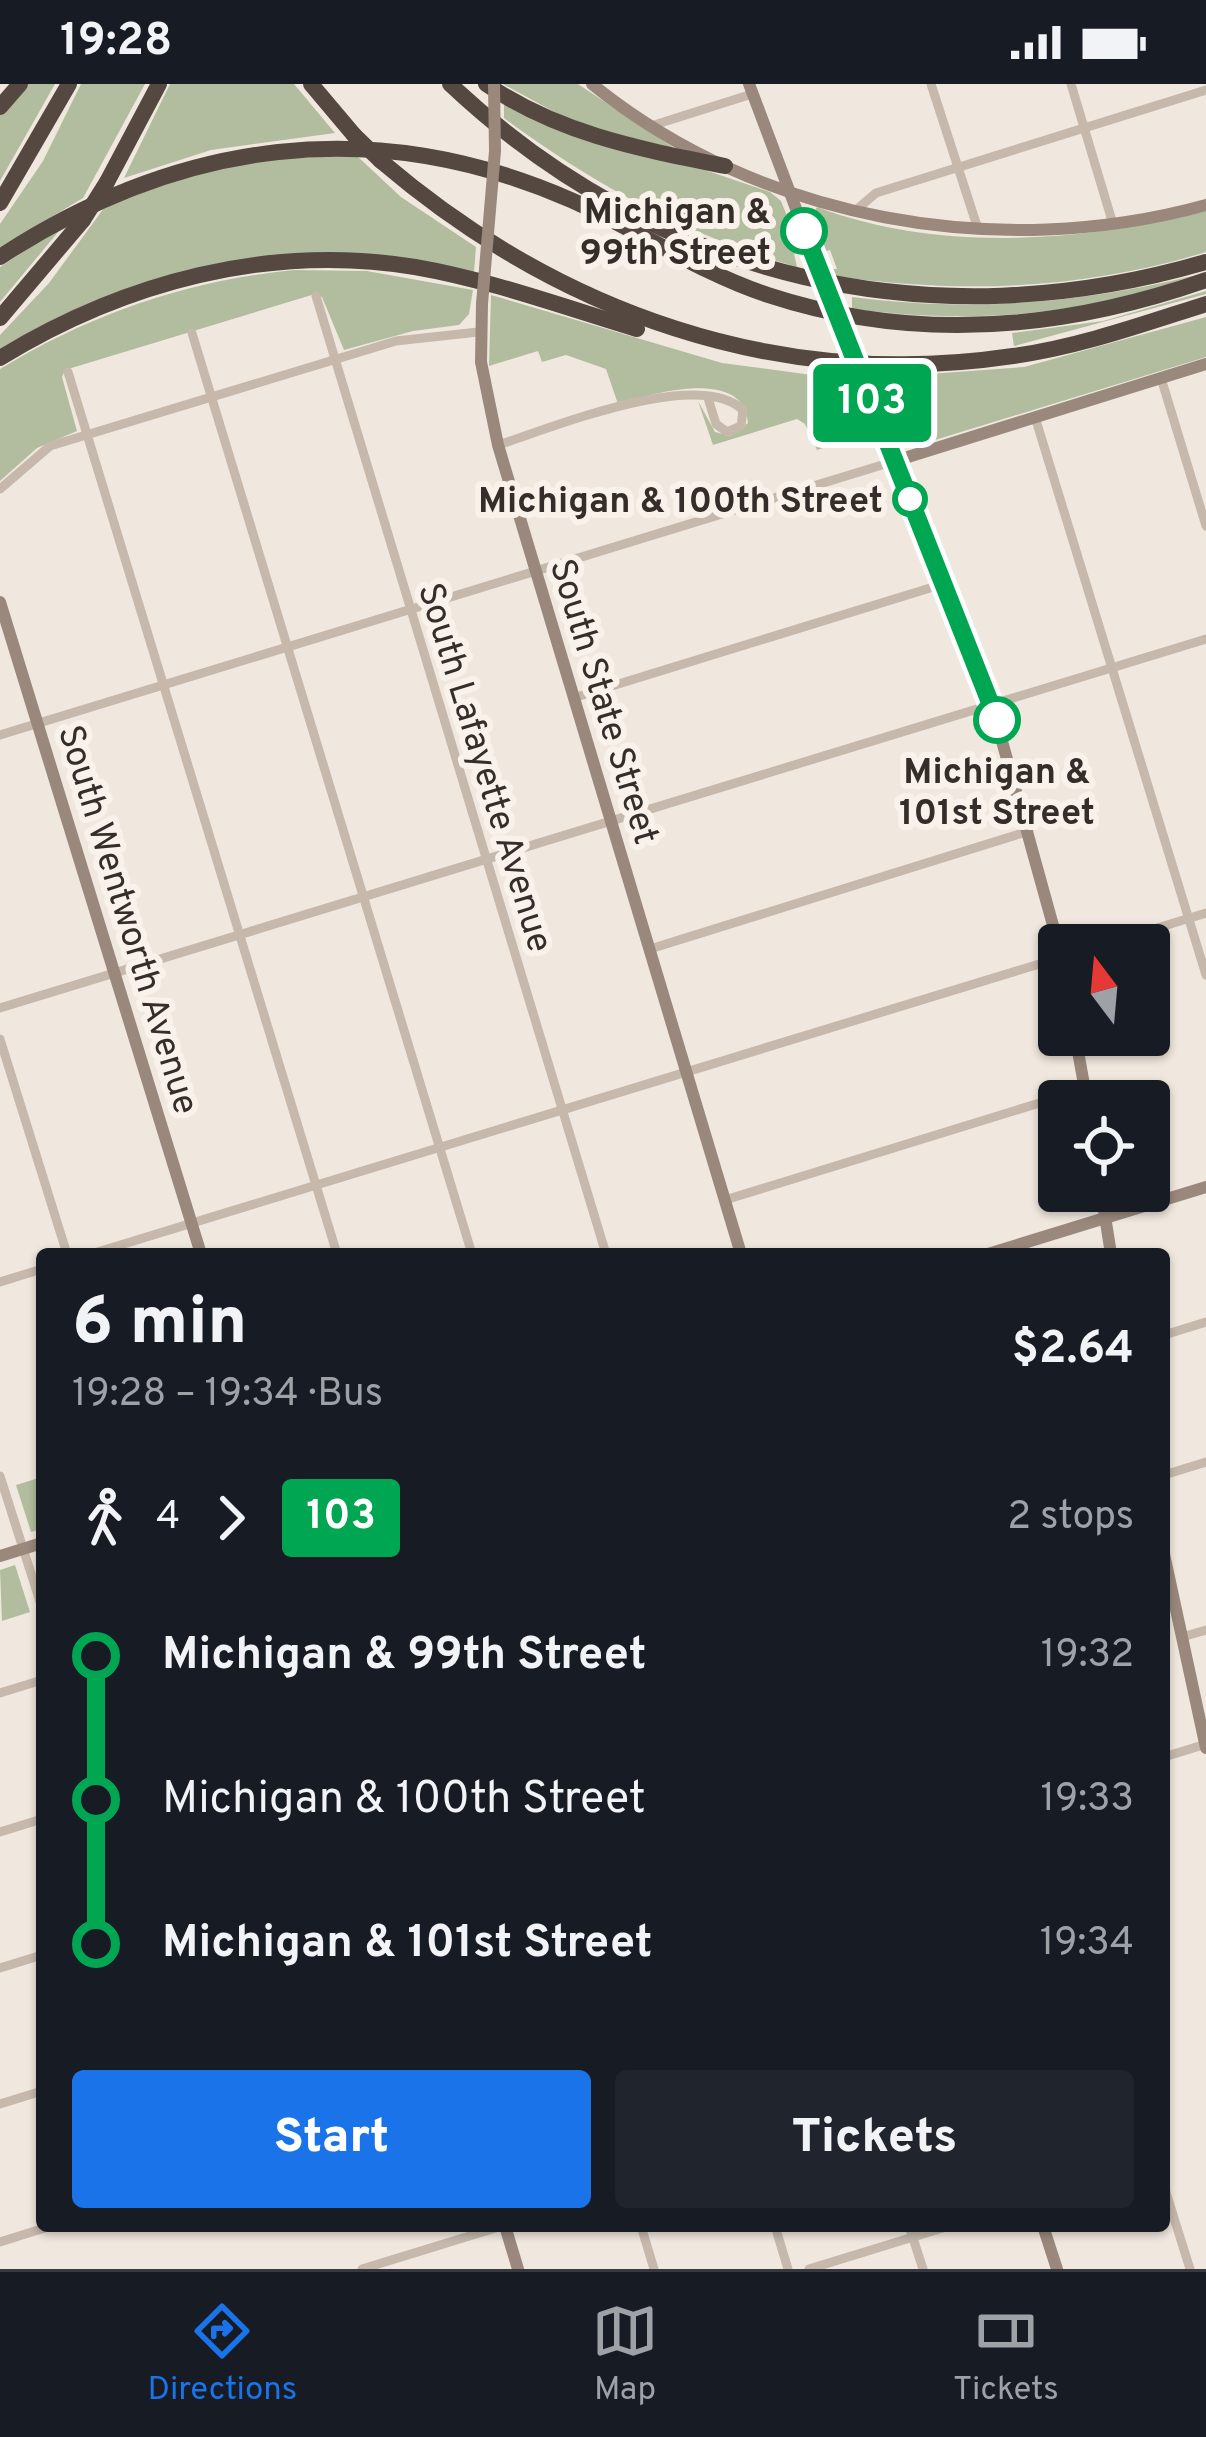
<!DOCTYPE html>
<meta charset="utf-8">
<style>
body{margin:0;font-family:Overpass,sans-serif;background:#20242c;color:#f1f3f6;height:100vh;display:flex;flex-direction:column;font-size:45px;white-space:nowrap}
*{box-sizing:border-box;margin:0}
p{font-size:39px;color:#9ea1a6}
.icon{flex:none;width:66px;height:66px;fill:none;stroke:currentColor;stroke-width:2;stroke-linecap:round;stroke-linejoin:round}
.map{position:relative;flex:1;overflow:hidden}
.sheet{position:absolute;left:36px;top:1164px;width:1134px;height:984px;display:flex;flex-direction:column;background:#171b24;border-radius:12px;box-shadow:0 3px 9px #0004}
.sheet>*{flex:none}
.badge{padding:0 24px;border-radius:9px;font-size:42px;line-height:78px}
.needle{width:78px;rotate:344deg}
.tools{position:absolute;left:1038px;top:840px;display:grid;gap:24px}
.tools a{display:grid;place-items:center;width:132px;height:132px;border-radius:12px;background:#171b24;box-shadow:0 3px 9px #0004;font-size:60px}
.map>.badge{position:absolute;translate:-50% -50%;box-shadow:0 0 0 6px #fff}
.legs{display:flex;align-items:center;gap:18px;height:132px;padding:0 36px;font-size:39px}
.legs p{margin-inline-start:auto}
.headline{display:flex;align-items:center;justify-content:space-between;height:204px;padding:0 36px}
h1{font-size:66px;font-weight:800;line-height:90px}
.button{display:flex;gap:24px;margin-top:auto;padding:24px 36px}
.button a{flex:1;height:138px;border-radius:12px;background:#1a73e8;color:#fff;font-size:48px;font-weight:800;line-height:138px;text-align:center}
.button a+a{background:#20242c;color:#f1f3f6}
ul{padding:0 36px;list-style:none}
li{display:flex;align-items:center;gap:42px;height:144px;font-size:45px}
li i{display:grid;place-items:center;width:18px;height:100%;margin:0 15px;background:currentColor}
li i::after{content:'';width:30px;height:30px;margin:-15px;border:9px solid;border-radius:50%;background:#171b24}
li p{margin-inline-start:auto}
li:first-child i{background:linear-gradient(#0000 50%,currentColor 0)}
li:last-child i{background:linear-gradient(currentColor 50%,#0000 0)}
.status{display:flex;justify-content:space-between;align-items:center;height:84px;padding:0 60px;background:#171b24;direction:ltr}
.status svg{height:33px;fill:currentColor}
.dock{display:flex;justify-content:space-around;align-items:center;height:168px;border-top:3px solid #363941;background:#171b24;font-size:33px;color:#9ea1a6}
.dock a{display:grid;justify-items:center;gap:6px}
.dock .on{color:#1a73e8}
.map>svg:first-child{display:block}
.grass{fill:#b2bd9f}
.lines{fill:none;stroke-linecap:round;stroke-linejoin:round}
.street{stroke:#c6b8ab;stroke-width:9}
.secondary{stroke:#9a887c;stroke-width:12}
.highway{stroke:#554841;stroke-width:16}
.secondary-bridge{stroke:#9a887c;stroke-width:12}
.highway-bridge{stroke:#554841;stroke-width:16}
.line-1-casing{stroke:#fff;stroke-width:27}
.line-1{stroke:#00a651;stroke-width:18}
.stop-1-dot{fill:#fff;stroke:#00a651;stroke-width:6}
.labels{text-anchor:middle;stroke-width:12;stroke-linejoin:round;paint-order:stroke}
.stop-label{font-size:36px;font-weight:bold;fill:#352d29;stroke:#f8f2ea;text-anchor:end}
.street-label{font-size:36px;fill:#352d29;stroke:#f8f2ea}
</style>
<div class="status"><b>19:28</b><svg viewBox="0 0 49 12"><path d="M0 12V9h3v3zM5 12V6h3v6zM10 12V3h3v9zM15 12V0h3v12zM26 1h20v11H26zM47 4h2v5h-2z"/></svg></div>
<div class="map">
<svg width="1206" height="2185" viewBox="0 0 1206 2185">
<rect width="100%" height="100%" fill="#f0e8de"/>
<g class="grass">
<path d="M 28,0 L 55,0 L 0,97 L 0,30 Z"/>
<path d="M 81,0 L 145,0 L 83,114 L 0,164 L 0,140 L 43,77 Z"/>
<path d="M 170,0 L 294,0 L 335,49 L 211,66 L 124,94 Z"/>
<path d="M 503,0 L 578,0 L 674,64 L 582,43 Z"/>
<path d="M 504,18 L 770,108 L 781,117 L 801,167 L 794,170 L 797,183 C 687,151 596,102 504,34 Z"/>
<path d="M 356,71 L 401,113 L 476,163 L 474,188 C 307,146 147,177 0,265 L 0,251 L 49,199 L 107,120 L 165,98 L 255,76 Z"/>
<path d="M 817,123 C 940,169 1081,158 1206,127 L 1206,168 C 1082,206 961,210 834,192 L 831,185 L 837,185 L 830,166 L 821,168 L 809,137 Z"/>
<path d="M 64,141 L 0,218 L 0,183 Z"/>
<path d="M 294,186 L 367,187 L 473,206 L 469,230 L 459,241 L 413,247 L 344,266 L 322,213 L 315,210 L 65,286 L 62,293 L 77,347 L 37,364 L 0,397 L 0,285 C 93,229 186,197 294,186 Z"/>
<path d="M 1192,192 C 1082,233 967,240 852,225 L 852,213 C 969,228 1077,220 1192,192 Z"/>
<path d="M 1206,207 L 1206,210 L 1014,262 L 1012,249 L 1103,237 Z"/>
<path d="M 491,211 L 722,279 L 842,295 L 865,350 L 817,366 L 805,340 L 797,335 L 713,361 L 698,317 L 715,348 L 730,352 L 748,339 C 744,282 651,310 618,320 L 606,285 L 566,271 L 542,278 L 538,267 L 489,282 Z"/>
<path d="M 1206,233 L 1206,273 L 909,364 L 883,301 L 874,294 L 1024,283 Z"/>
<path d="M 42,1393 L 42,1445 L 31,1448 L 16,1401 Z"/>
<path d="M 15,1481 L 30,1528 L 2,1537 L 0,1486 Z"/>
</g>
<g class="lines">
<g class="street">
<path d="M 931,0 L 978,145"/>
<path d="M 1071,0 L 1113,140"/>
<path d="M 651,42 L 752,10"/>
<path d="M 856,126 L 876,109 L 1206,6"/>
<path d="M 316,212 L 606,1170"/>
<path d="M 192,249 L 472,1170"/>
<path d="M 68,288 L 337,1170"/>
<path d="M 1161,294 L 1206,442"/>
<path d="M 1035,333 L 1206,891"/>
<path d="M 498,361 C 552,344 698,283 743,326 L 741,342 L 727,348 L 716,340 L 708,314"/>
<path d="M 0,405 L 50,362 L 396,257 L 478,248"/>
<path d="M 573,614 L 943,500"/>
<path d="M 0,651 L 895,377"/>
<path d="M 1102,861 L 1206,829"/>
<path d="M 650,865 L 1029,747"/>
<path d="M 0,924 L 1206,555"/>
<path d="M 0,955 L 67,1170"/>
<path d="M 725,1116 L 1085,1005"/>
<path d="M 91,1170 L 1059,874"/>
<path d="M 0,1198 L 42,1185"/>
<path d="M 1164,1251 L 1206,1238"/>
<path d="M 1164,1391 L 1206,1378"/>
<path d="M 0,1392 L 42,1524"/>
<path d="M 1182,1553 L 1206,1546"/>
<path d="M 0,1609 L 42,1596"/>
<path d="M 1164,1673 L 1206,1660"/>
<path d="M 0,1748 L 42,1735"/>
<path d="M 0,1884 L 42,1871"/>
<path d="M 0,2020 L 42,2007"/>
<path d="M 1164,2102 L 1190,2185"/>
<path d="M 641,2142 L 654,2185"/>
<path d="M 775,2142 L 788,2185"/>
<path d="M 909,2142 L 923,2185"/>
<path d="M 0,2158 L 51,2142"/>
<path d="M 362,2185 L 502,2142"/>
<path d="M 809,2185 L 949,2142"/>
</g>
<g class="secondary">
<path d="M 592,0 C 761,137 999,178 1206,121"/>
<path d="M 749,0 L 818,183"/>
<path d="M 482,220 L 481,278 L 498,361 L 741,1170"/>
<path d="M 864,298 L 992,621 L 1059,863"/>
<path d="M 895,377 L 1206,280"/>
<path d="M 0,518 L 201,1170"/>
<path d="M 1075,951 L 1087,1017"/>
<path d="M 1101,1107 L 1111,1170"/>
<path d="M 988,1170 L 1206,1103"/>
<path d="M 1164,1470 L 1206,1664"/>
<path d="M 0,1472 L 42,1459"/>
<path d="M 505,2142 L 518,2185"/>
<path d="M 1043,2142 L 1057,2185"/>
</g>
<g class="highway">
<path d="M 311,0 L 354,51"/>
<path d="M 450,0 C 659,197 932,258 1206,178"/>
<path d="M 486,0 C 559,50 640,65 725,82"/>
<path d="M 0,23 L 20,0"/>
<path d="M 381,77 C 559,229 778,307 1013,272 C 1079,263 1143,240 1206,220"/>
<path d="M 107,98 L 159,0"/>
<path d="M 0,119 L 69,0"/>
<path d="M 0,173 C 179,56 373,29 571,116 C 638,146 698,188 768,211 C 914,259 1063,246 1206,196"/>
<path d="M 0,234 L 83,136"/>
<path d="M 0,274 C 124,198 270,159 415,183 C 490,196 564,223 637,245"/>
</g>
<g class="secondary-bridge">
<path d="M 818,183 L 864,298"/>
<path d="M 482,220 L 495,67 L 494,0"/>
</g>
<g class="highway-bridge">
<path d="M 354,51 L 381,77"/>
<path d="M 83,136 L 107,98"/>
</g>
</g>
<g class="lines">
<g class="line-1-casing">
<path id="line-1" d="M 804,147 L 997,636"/>
</g>
<use href="#line-1" class="line-1"/>
</g>
<g class="stop-1-dot">
<circle cx="804" cy="147" r="21"/>
<circle cx="910" cy="415" r="15"/>
<circle cx="997" cy="636" r="21"/>
</g>
<g class="labels">
<g class="stop-label">
<text x="771" y="139">Michigan &amp;<tspan x="771" dy="41">99th Street</tspan></text>
<text x="883" y="428">Michigan &amp; 100th Street</text>
<text x="997" y="699" text-anchor="middle">Michigan &amp;<tspan x="997" dy="41">101st Street</tspan></text>
</g>
<g class="street-label">
<text transform="translate(606 617) rotate(73)" y="13">South State Street</text>
<text transform="translate(487 683) rotate(73)" y="13">South Lafayette Avenue</text>
<text transform="translate(130 835) rotate(73)" y="13">South Wentworth Avenue</text>
</g>
</g>
</svg>
<div class="tools">
<a><svg class="needle" viewBox="-14 -14 28 28"><path d="M0-13l5 13h-10z" fill="#e53935"/><path d="M0 13l5-13h-10z" fill="#9ea1a6"/></svg></a>
<a><svg class="icon" aria-label="locate" viewBox="0 0 24 24"><circle cx="12" cy="12" r="6"/><path d="M12 2v4M12 18v4M2 12h4M18 12h4"/></svg></a>
</div>
<b class="badge" style="left:872px;top:319px;background:#00a651;color:#fff">103</b>
<section class="sheet">
<div class="headline"><div><h1>6 min</h1><p>19:28 – 19:34 · Bus</p></div><b>$2.64</b></div>
<div class="legs"><svg class="icon" aria-label="walk" viewBox="0 0 24 24"><circle cx="13" cy="4" r="2"/><path d="M13 8l-2 6 4 7M11 14l-3 7M7 12l3-4h3l4 4"/></svg>4<svg class="icon" aria-label="forward" viewBox="0 0 24 24"><path d="M9 5l7 7-7 7"/></svg><b class="badge" style="background:#00a651;color:#fff">103</b><p>2 stops</p></div>
<ul>
<li><i style="color:#00a651"></i><b>Michigan &amp; 99th Street</b><p>19:32</p></li>
<li><i style="color:#00a651"></i><span>Michigan &amp; 100th Street</span><p>19:33</p></li>
<li><i style="color:#00a651"></i><b>Michigan &amp; 101st Street</b><p>19:34</p></li>
</ul>
<div class="button"><a>Start</a><a>Tickets</a></div>
</section>
</div>
<nav class="dock">
<a class="on"><svg class="icon" aria-label="directions" viewBox="0 0 24 24"><path d="M12 3l9 9-9 9-9-9zM9 14v-3h6M13 9l2 2-2 2"/></svg>Directions</a>
<a><svg class="icon" aria-label="map" viewBox="0 0 24 24"><path d="M3 6l6-2 6 2 6-2v14l-6 2-6-2-6 2zM9 4v14M15 6v14"/></svg>Map</a>
<a><svg class="icon" aria-label="tickets" viewBox="0 0 24 24"><path d="M3 7h18v10H3zM15 7v10"/></svg>Tickets</a>
</nav>
